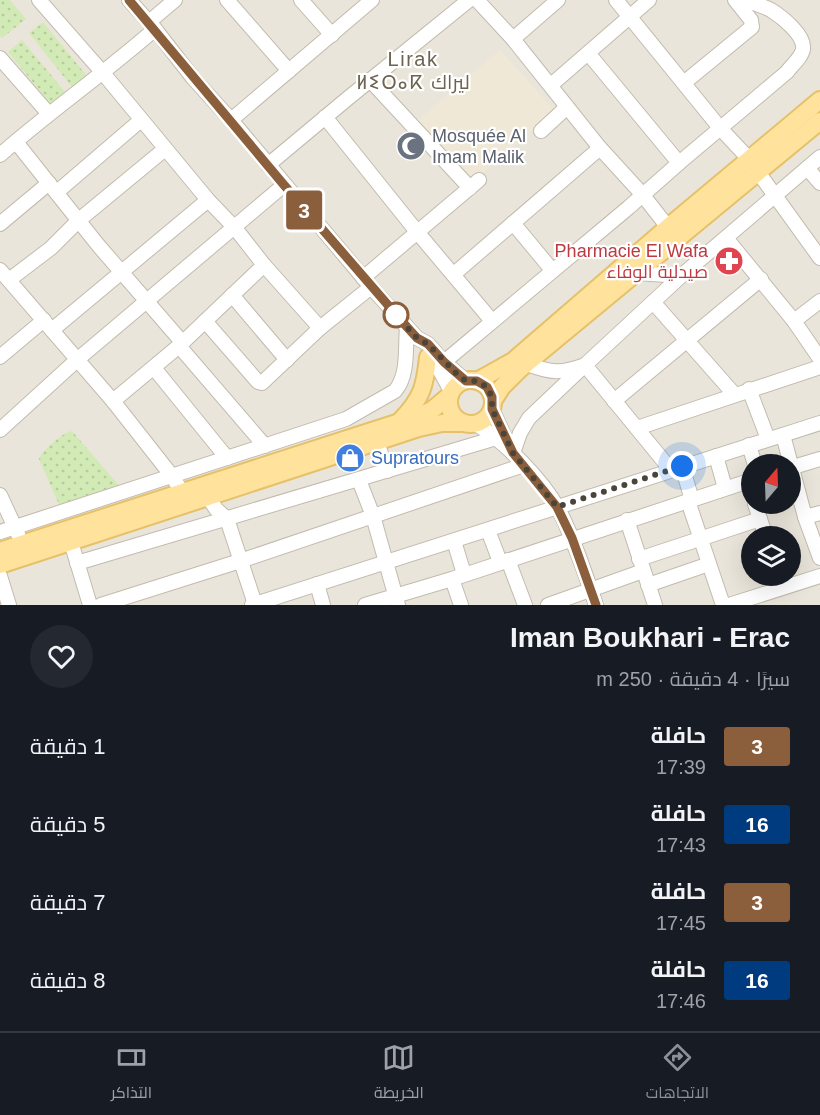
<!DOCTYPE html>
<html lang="ar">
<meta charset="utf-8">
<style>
body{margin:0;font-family:Helvetica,Cairo,"Noto Sans Tifinagh",sans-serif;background:#242831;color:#f1f3f6;direction:rtl;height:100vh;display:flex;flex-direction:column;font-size:22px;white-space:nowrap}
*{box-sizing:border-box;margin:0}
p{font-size:20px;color:#9ea1a6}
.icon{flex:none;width:33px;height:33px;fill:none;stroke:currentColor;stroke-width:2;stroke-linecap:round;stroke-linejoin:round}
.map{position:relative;height:605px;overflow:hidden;direction:ltr}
.panel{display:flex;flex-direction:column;background:#171b24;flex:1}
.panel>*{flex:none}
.badge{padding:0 12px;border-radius:4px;font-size:21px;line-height:39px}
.needle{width:39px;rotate:19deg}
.fabs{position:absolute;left:741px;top:454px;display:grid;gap:12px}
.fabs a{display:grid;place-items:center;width:60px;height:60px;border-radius:50%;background:#171b24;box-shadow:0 6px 24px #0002;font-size:30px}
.you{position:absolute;width:30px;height:30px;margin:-15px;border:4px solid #fff;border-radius:50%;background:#1a73e8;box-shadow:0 0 0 9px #1a73e833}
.map>.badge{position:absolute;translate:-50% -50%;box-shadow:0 0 0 3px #fff}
.round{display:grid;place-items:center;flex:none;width:63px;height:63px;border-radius:32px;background:#242831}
.summary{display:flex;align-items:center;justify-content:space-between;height:102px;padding:0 30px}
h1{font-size:28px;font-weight:800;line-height:45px}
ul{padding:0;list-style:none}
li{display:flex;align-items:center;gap:18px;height:78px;padding:0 30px}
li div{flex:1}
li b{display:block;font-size:22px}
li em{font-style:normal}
li .badge{min-width:66px;font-weight:700;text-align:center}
.dock{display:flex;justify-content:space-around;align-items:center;height:84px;border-top:2px solid #363941;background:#171b24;font-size:16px;color:#9ea1a6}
.dock a{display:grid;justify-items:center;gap:3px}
.dock .selected{color:#8c9099}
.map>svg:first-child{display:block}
.residential{fill:#eae5da;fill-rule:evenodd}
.education{fill:#efe8d6}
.green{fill:url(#green-dots)}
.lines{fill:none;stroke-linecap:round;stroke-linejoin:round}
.minor-casing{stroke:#c2bbae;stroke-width:16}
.major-casing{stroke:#e6c16a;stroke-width:20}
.minor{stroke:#fff;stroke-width:14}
.major{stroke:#ffe39c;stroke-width:16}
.line-casing{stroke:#fff;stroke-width:14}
.line{stroke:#8b5e3c;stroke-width:9}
.walk{stroke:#4b4439;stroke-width:6;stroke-dasharray:0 10.8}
.stop-dot{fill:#fff;stroke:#8b5e3c;stroke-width:3}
.labels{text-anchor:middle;stroke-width:4.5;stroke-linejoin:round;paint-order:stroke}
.worship-label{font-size:18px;fill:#5b616d;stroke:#fff;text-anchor:start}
.health-label{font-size:18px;fill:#be3a42;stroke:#fff;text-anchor:end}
.shop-label{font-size:18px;fill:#366cbe;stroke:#fff;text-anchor:start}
.neighbourhood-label{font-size:20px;letter-spacing:1.5px;fill:#6e6250;stroke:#fff}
</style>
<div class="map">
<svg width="820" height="605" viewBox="0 0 820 605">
<defs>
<pattern id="green-dots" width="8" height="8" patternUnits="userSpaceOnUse" patternTransform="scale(1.5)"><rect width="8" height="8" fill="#d2eab5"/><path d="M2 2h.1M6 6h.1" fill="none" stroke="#b6ca9c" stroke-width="1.8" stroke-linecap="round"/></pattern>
</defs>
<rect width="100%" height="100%" fill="#f6f3ec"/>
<path class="residential" d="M 0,0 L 820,0 L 820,605 L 0,605 ZM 752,465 L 790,465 L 790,504 L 752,504 ZM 752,537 L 790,537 L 790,576 L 752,576 Z"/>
<path class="education" d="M 500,50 L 554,110 L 472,183 L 416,122 Z"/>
<g class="green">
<path d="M 0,0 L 10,0 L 26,19 L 2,38 L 0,36 Z"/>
<path d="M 43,22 L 86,75 L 72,87 L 29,33 Z"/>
<path d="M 22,40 L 65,92 L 51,104 L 8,52 Z"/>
<path d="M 72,431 L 121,488 L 60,507 L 39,459 C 41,451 63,432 72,431 Z"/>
</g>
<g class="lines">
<g class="minor-casing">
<g id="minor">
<path d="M 39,0 L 103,73 L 208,200 L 235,228 L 264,265 L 320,328"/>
<path d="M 129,0 L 155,29 L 193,78 L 231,120 L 371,287 L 417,338 L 428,344 L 444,362 L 466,381"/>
<path d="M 227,0 L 289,71"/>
<path d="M 301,0 L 332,35"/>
<path d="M 477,0 L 513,39 L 600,148 L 642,194 L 674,235"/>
<path d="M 616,0 L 720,128 L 750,160"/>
<path d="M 149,22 L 175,0"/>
<path d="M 513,39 L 558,0"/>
<path d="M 588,53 L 679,163 L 787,72 C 792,65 802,57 803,49 C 805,35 782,17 771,10 C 763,6 754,3 745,0"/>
<path d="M 0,58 L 49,114"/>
<path d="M 370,80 L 470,188"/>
<path d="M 685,82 L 752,27 L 751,20 L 735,0"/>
<path d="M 551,85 L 649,0"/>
<path d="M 325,117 L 418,233 L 492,321"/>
<path d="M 231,120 L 372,0"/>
<path d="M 541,131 L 567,107"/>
<path d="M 16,142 L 98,245 L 182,342"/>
<path d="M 0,155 C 50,111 105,73 155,29"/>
<path d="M 268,165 L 347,99 L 469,0"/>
<path d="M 807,168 L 820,183"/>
<path d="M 758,172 L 820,258"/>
<path d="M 57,192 L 141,120"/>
<path d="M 513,223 L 552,270"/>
<path d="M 0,224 L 49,183"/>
<path d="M 726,238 L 794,321 L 820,359"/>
<path d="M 0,270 L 113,401 L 172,476 L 182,492"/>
<path d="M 637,273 L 681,276"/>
<path d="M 454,274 L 600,148"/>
<path d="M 363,278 L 479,180"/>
<path d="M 9,280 L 51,248 L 79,220 L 165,149"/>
<path d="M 232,295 L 287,360"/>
<path d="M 653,302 L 734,394"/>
<path d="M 205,321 L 258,382 L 262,383 L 320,328 L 371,287"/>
<path d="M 794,321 L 820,301"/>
<path d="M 52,330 L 208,200"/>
<path d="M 179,346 L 265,446"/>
<path d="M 0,357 L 44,320"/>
<path d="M 429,358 L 440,371 L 451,391"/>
<path d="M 444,362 L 628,208 L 679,163"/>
<path d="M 527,364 C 551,373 561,374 585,365 L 681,276 L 820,157"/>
<path d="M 154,368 L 227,458"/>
<path d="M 749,389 L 768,439"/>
<path d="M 113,401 L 179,346 L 264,265"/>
<path d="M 614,401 L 761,279"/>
<path d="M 492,409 L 509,446"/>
<path d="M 476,424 C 505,442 542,479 559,510 C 574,540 585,573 596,605"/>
<path d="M 637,428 L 820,367"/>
<path d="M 0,430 L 78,359 L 284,185"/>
<path d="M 783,435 L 805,517 L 820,558"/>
<path d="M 377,442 L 387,471"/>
<path d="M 749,445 L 755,465"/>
<path d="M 513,453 L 520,433 L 529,418 L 585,365 L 671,470"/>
<path d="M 716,456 L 725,488"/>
<path d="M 682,466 L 692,500"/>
<path d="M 790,468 L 820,459"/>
<path d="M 359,480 L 373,516 L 398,605"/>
<path d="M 0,495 L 18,534"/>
<path d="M 208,497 L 216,509 L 227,519 L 255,604"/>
<path d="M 688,501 L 723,605"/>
<path d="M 755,504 L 766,537"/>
<path d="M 805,517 L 820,513"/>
<path d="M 627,520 L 655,605"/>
<path d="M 488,530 L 500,562"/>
<path d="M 0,532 L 346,419 L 395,391 C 409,375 405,347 407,327"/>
<path d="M 454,541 L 464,574"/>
<path d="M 71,542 L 90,605"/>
<path d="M 639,559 L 760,519"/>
<path d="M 508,560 L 525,605"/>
<path d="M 77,563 L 496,438"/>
<path d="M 0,576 L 9,605"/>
<path d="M 452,579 L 461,605"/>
<path d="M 317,584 L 323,605"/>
<path d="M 648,585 L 709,564"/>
<path d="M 101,605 L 240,561 L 524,465"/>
<path d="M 252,605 L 820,423"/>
<path d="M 365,605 L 452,579 L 752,480"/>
<path d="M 548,605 L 643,571"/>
<path d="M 729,605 L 820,576"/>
</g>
</g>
<g class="major-casing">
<g id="major">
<circle cx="471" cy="402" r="22"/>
<path d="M 477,381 L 513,361 L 668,227 L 820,100"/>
<path d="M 493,401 L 502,387 L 520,369 L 820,121"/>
<path d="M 401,420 C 422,398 425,386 428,357"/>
<path d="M 0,551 L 418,416 L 432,410 L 450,395"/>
<path d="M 0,565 L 419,428 L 442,423 L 464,423"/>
</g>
</g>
<use href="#minor" class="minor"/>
<use href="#major" class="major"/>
</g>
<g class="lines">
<g class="line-casing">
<path id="line" d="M 129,0 L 284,185 L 407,327 L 417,338 L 428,344 L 444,362 L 466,381 L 477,381 L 487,387 L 492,397 L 492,409 L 513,453 L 557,507 L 572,538 L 596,605"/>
</g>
<use href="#line" class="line"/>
<path class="walk" d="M 396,315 L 395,314 L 417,338 L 428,344 L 458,375 L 466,381 L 477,381 L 487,387 L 492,397 L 492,409 L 513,453 L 557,507 L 682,466"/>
</g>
<defs>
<g id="mosque-disc" transform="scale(1.5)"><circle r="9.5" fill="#6b7280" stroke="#fff"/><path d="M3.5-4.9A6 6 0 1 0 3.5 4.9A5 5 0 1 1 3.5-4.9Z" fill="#fff"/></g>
<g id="pharmacy-disc" transform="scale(1.5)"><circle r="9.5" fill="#e0444e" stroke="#fff"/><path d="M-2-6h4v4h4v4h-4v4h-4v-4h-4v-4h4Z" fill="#fff"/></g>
<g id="shop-disc" transform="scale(1.5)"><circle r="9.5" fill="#3f7fe0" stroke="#fff"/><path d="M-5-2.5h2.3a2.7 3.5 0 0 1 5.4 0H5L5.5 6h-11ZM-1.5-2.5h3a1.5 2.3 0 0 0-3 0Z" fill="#fff"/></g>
</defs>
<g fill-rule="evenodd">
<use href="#mosque-disc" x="411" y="146"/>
<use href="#pharmacy-disc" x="729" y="261"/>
<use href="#shop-disc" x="350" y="458"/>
</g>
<circle class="stop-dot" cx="396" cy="315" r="12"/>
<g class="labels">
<g class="worship-label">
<text x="432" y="142">Mosquée Al<tspan x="432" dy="21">Imam Malik</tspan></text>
</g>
<g class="health-label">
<text x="708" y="257">Pharmacie El Wafa<tspan x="708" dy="21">صيدلية الوفاء</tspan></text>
</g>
<g class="shop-label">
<text x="371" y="464">Supratours</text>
</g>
<g class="neighbourhood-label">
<text x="413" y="66">Lirak<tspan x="413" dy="23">ⵍⵉⵔⴰⴽ ليراك</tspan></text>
</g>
</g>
</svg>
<div class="fabs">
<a><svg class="needle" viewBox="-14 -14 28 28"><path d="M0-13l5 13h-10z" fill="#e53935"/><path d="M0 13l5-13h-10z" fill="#9ea1a6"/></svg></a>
<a><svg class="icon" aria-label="layers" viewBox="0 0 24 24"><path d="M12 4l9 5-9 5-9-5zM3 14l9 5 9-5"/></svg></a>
</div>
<div class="you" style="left:682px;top:466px"></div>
<b class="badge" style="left:304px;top:210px;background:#8b5e3c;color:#fff">3</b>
</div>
<section class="panel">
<div class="summary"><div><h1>Iman Boukhari - Erac</h1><p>سيرًا · 4 دقيقة · 250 m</p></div><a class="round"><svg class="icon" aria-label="heart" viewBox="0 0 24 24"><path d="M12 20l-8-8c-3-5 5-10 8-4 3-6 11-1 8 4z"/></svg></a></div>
<ul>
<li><span class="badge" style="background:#8b5e3c;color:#fff">3</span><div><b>حافلة</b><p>17:39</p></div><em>1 دقيقة</em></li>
<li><span class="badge" style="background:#003b80;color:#fff">16</span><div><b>حافلة</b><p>17:43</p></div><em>5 دقيقة</em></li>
<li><span class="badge" style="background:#8b5e3c;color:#fff">3</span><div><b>حافلة</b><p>17:45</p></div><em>7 دقيقة</em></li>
<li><span class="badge" style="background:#003b80;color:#fff">16</span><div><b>حافلة</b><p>17:46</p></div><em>8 دقيقة</em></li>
</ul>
</section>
<nav class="dock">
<a class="selected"><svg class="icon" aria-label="directions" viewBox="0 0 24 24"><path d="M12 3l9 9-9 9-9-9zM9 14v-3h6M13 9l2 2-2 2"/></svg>الاتجاهات</a>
<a><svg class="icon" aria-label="map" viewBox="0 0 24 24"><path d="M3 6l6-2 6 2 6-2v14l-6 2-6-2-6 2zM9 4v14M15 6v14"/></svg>الخريطة</a>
<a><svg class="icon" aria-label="tickets" viewBox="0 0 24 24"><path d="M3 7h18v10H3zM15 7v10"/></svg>التذاكر</a>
</nav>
